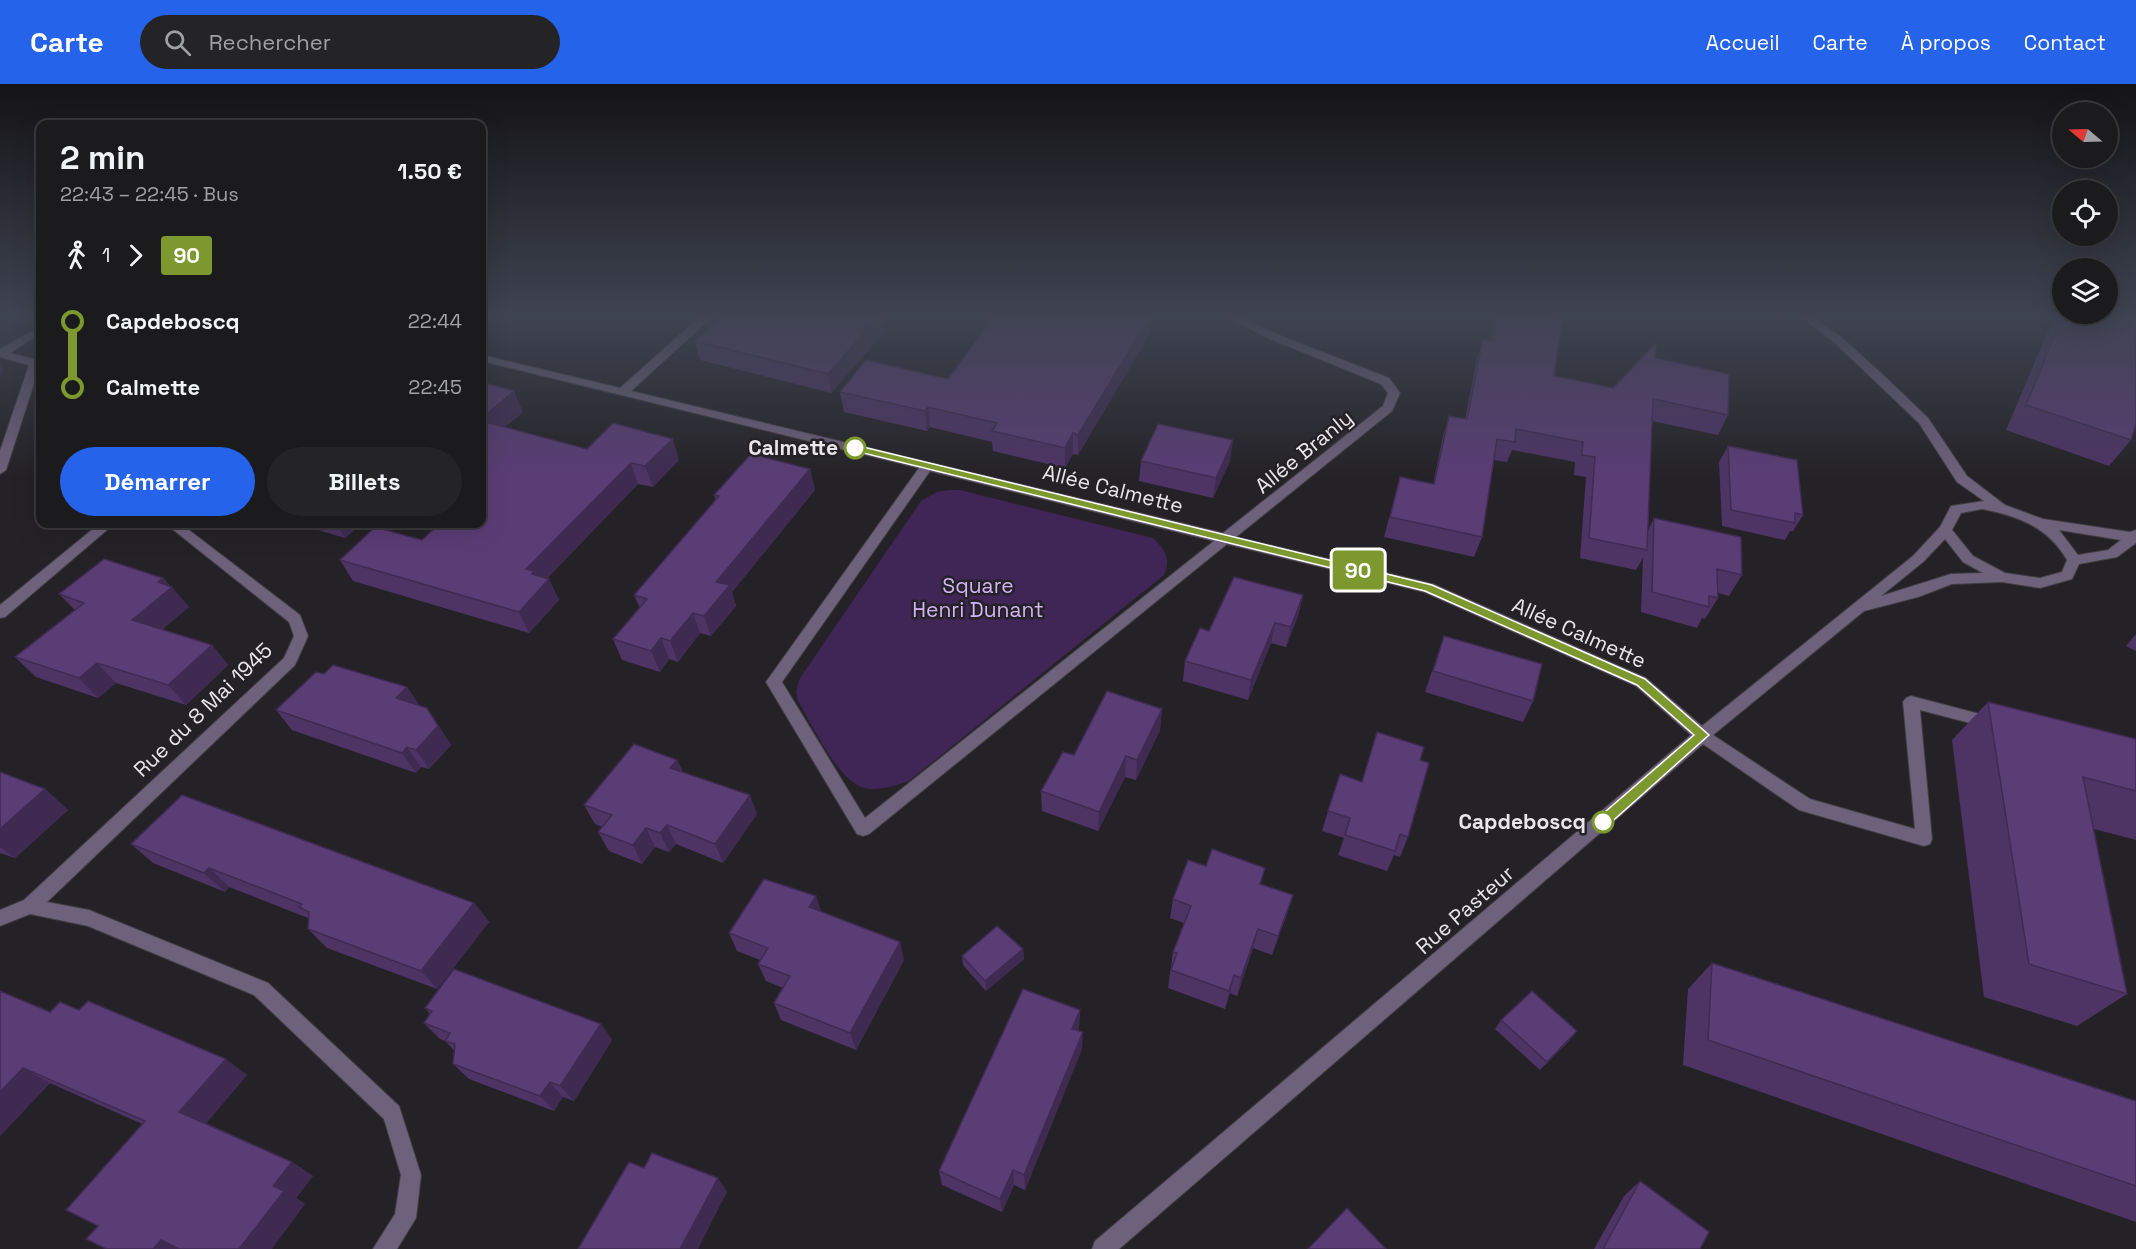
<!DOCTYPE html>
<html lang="fr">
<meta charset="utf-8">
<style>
body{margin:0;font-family:"Space Grotesk",sans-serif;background:#242325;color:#f1f3f6;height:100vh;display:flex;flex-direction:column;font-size:22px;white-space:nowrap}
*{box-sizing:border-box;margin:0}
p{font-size:20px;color:#a0a1a3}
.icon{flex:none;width:33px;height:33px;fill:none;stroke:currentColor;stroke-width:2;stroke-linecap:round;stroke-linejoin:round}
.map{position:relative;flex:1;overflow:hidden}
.side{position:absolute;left:36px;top:36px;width:450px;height:408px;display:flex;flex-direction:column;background:#1b1a1c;border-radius:12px;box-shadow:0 6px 24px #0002,0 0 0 2px #39383b}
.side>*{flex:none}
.badge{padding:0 12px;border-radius:4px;font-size:21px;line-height:39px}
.needle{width:39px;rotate:289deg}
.fabs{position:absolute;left:2052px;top:18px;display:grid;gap:12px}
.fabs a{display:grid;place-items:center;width:66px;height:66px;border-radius:50%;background:#1b1a1c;box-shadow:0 6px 24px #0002,0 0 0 2px #39383b;font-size:30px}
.map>.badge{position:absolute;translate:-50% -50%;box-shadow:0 0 0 3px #fff}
.legs{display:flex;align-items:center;gap:9px;height:66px;padding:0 24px;font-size:20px}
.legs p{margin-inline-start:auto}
.headline{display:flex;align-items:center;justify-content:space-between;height:102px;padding:0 24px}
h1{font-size:33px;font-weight:700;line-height:45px}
.action{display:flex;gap:12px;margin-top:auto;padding:12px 24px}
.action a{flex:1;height:69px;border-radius:36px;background:#2563eb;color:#fff;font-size:24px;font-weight:700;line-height:69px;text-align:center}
.action a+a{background:#242325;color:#f1f3f6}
ul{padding:0 24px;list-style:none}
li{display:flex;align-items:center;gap:21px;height:66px;font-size:22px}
li i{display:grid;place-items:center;width:9px;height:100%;margin:0 8px;background:currentColor}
li i::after{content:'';width:15px;height:15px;margin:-8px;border:4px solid;border-radius:50%;background:#1b1a1c}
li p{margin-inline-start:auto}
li:first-child i{background:linear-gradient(#0000 50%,currentColor 0)}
li:last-child i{background:linear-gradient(currentColor 50%,#0000 0)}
header{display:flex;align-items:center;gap:36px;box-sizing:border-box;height:84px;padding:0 30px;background:#2563eb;color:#fff}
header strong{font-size:28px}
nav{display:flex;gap:33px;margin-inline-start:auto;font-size:21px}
.search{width:420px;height:54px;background:#242325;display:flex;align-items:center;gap:15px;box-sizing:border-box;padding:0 21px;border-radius:33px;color:#a0a1a3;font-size:22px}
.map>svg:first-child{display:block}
.green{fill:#402557}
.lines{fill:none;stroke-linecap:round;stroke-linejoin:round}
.minor-casing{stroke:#403e41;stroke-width:2}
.minor{fill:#6e617b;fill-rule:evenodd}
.wall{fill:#4d3465}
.shaded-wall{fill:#3f2b52}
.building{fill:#5a3d75;stroke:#3f2b52;stroke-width:1.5}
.line-1{fill:#7c982e;stroke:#fff;stroke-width:1.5}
.stop-1-dot{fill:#fff;stroke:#7c982e;stroke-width:3}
.labels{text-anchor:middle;stroke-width:5;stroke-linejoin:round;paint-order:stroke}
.stop-label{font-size:21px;font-weight:bold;fill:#e9e7ea;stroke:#242226;text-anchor:end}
.street-label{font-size:21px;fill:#e9e7ea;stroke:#242226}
.park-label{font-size:21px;fill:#d4b2f6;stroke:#242226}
</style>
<header>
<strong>Carte</strong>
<div class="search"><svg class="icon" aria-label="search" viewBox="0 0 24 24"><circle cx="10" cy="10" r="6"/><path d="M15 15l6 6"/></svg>Rechercher</div>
<nav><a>Accueil</a><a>Carte</a><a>À propos</a><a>Contact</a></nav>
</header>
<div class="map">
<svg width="2136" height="1165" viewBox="0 0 2136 1165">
<rect width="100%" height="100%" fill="#242226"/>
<path class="green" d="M 949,406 L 960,406 L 1153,454 C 1166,467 1171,474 1164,491 L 909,697 C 897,701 882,706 869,705 C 839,702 813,641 798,617 L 796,607 L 800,594 L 921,417 L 937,408 Z"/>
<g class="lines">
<g class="minor-casing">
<g id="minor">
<path d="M 702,231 L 714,231 L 631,307 L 1223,449 L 1383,322 L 1388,309 L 1381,300 L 1268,254 L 1223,231 L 1237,231 L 1276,250 L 1389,294 L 1400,309 L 1392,327 L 1236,453 L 1433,500 L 1646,594 L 1702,642 L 1913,472 L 1940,443 L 1951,422 L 1984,417 L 1957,398 L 1919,339 L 1834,258 L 1798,231 L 1810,231 L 1842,254 L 1882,290 L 1928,334 L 1967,392 L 2005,421 L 2043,435 L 2130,448 L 2136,446 L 2136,459 L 2117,473 L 2079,480 L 2072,495 L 2040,504 L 2002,498 L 1952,500 L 1918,513 L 1864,527 L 1713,651 L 1810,715 L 1915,745 L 1903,618 L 1906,614 L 1911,612 L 1999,635 L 2001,639 L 1999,643 L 1993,645 L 1920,626 L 1932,755 L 1930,760 L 1924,762 L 1799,726 L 1703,660 L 1119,1165 L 1092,1165 L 1095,1157 L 1691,651 L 1636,602 L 1424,508 L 1227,460 L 869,750 L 863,752 L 857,750 L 766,598 L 919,384 L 482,277 L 482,271 L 620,304 ZM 930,387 L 1214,457 L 865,734 L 782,598 ZM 1982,425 C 2018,432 2048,443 2067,476 L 2062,488 L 2040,494 L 2005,489 L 1973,472 L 1952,446 L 1961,429 ZM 2059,446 L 2121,456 L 2108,466 L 2078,471 ZM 1945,455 L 1963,478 L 1983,489 L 1951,490 L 1881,512 L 1923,478 Z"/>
<path d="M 40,243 L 40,250 L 10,269 L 33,275 L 40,273 L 40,281 L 6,386 L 0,390 L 0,367 L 29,281 L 0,273 L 0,265 Z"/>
<path d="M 99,440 L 114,440 L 5,533 L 0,534 L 0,521 Z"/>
<path d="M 166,440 L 181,440 L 300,531 L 308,552 L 295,581 L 47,818 L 89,826 L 268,899 L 399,1022 L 421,1091 L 416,1134 L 397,1165 L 373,1165 L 395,1130 L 401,1091 L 384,1035 L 254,911 L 88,842 L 30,830 L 0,842 L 0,826 L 24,816 L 284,574 L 294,552 L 289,538 Z"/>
</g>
</g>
<use href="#minor" class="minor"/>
</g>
<g class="wall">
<path d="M 724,231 L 881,231 L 884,248 L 831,309 L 700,276 L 695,257 Z"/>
<path d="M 1497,231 L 1535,231 L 1554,292 L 1613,304 L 1655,274 L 1728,331 L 1718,351 L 1652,337 L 1648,447 L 1654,434 L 1742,491 L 1729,512 L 1718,509 L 1718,514 L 1705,535 L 1702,534 L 1697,544 L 1641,528 L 1643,474 L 1636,486 L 1580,474 L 1586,393 L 1574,391 L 1575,378 L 1512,366 L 1507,378 L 1494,376 L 1482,453 L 1474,473 L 1384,453 L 1400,393 L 1433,400 L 1443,352 L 1449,332 L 1465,335 L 1477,275 L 1483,255 L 1491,257 L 1493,244 Z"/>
<path d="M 2060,231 L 2136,231 L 2131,356 L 2109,382 L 2006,346 L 2048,247 Z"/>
<path d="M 1149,251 L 1078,371 L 1073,370 L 1065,384 L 993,367 L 992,358 L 930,343 L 927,347 L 844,328 L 840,308 L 948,295 Z"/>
<path d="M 482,298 L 523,328 L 505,343 L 587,365 L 679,376 L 653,403 L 638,400 L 547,494 L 559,516 L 529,549 L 353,497 L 340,476 L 422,456 L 482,440 Z"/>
<path d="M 1728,362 L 1803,431 L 1793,447 L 1790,447 L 1785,456 L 1722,442 L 1719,378 Z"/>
<path d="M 1141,377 L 1230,377 L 1213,414 L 1139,397 Z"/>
<path d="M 810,385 L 815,406 L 732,508 L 736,522 L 711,552 L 700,549 L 678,578 L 669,575 L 660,588 L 622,576 L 613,555 L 640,524 L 634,511 L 716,417 L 714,411 Z"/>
<path d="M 298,440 L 361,440 L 345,454 Z"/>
<path d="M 163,494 L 189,523 L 162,545 L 212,561 L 228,581 L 186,621 L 116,599 L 98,614 L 36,593 L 15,573 L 75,526 L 59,510 Z"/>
<path d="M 1303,511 L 1298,532 L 1286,563 L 1271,559 L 1248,616 L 1183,597 L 1185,577 L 1209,547 Z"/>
<path d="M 2136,550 L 2136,567 L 2126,562 Z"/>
<path d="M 1444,552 L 1533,617 L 1523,638 L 1425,608 Z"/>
<path d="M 324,590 L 407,603 L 419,621 L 427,624 L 451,661 L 429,685 L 421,683 L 416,689 L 292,646 L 276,626 Z"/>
<path d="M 1988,618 L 2136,655 L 2136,756 L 2094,745 L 2127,910 L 2077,942 L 1984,913 L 1952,656 Z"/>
<path d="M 1162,625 L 1160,646 L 1136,696 L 1125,693 L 1098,747 L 1042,727 L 1041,707 L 1074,671 Z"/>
<path d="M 677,676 L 683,688 L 757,730 L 723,779 L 676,760 L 669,768 L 655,763 L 642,780 L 609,767 L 598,748 L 602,743 L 595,740 L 584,721 Z"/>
<path d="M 1420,676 L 1408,753 L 1400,773 L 1394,771 L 1387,787 L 1338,771 L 1344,754 L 1322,747 L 1328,727 L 1362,698 Z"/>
<path d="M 0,688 L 45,705 L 68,726 L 15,774 L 0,769 Z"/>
<path d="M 131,760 L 474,819 L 489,838 L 437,905 L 327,864 L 308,845 L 308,834 L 229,803 L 225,808 L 153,779 Z"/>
<path d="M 1206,782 L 1265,784 L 1261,800 L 1293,811 L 1287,830 L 1272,871 L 1253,864 L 1237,912 L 1230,909 L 1225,925 L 1168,904 L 1173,868 L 1184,839 L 1170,834 L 1173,815 Z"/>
<path d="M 816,812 L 821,828 L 904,876 L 856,966 L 781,936 L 774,919 L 783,904 L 766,897 L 758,880 L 760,876 L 737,867 L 729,849 Z"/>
<path d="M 1023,865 L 1024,875 L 986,907 L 963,881 L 962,872 Z"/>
<path d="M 1712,879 L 2136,1017 L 2136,1138 L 1683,981 L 1688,905 Z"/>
<path d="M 0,907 L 50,928 L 79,926 L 247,991 L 206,1039 L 292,1078 L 313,1092 L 296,1114 L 305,1120 L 98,1142 L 142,1040 L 50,999 L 0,1052 Z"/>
<path d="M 425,924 L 601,940 L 612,956 L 574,1017 L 563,1013 L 554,1027 L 469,995 L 453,980 L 454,966 L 445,957 L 440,955 L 424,939 L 430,930 Z"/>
<path d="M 1080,926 L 1079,943 L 1078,947 L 1082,965 L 1025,1106 L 1014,1101 L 1002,1128 L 942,1101 L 939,1087 Z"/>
<path d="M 1501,936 L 1570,956 L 1540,986 L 1495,945 Z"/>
<path d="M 1640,1097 L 1700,1165 L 1594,1165 L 1624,1112 Z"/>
</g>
<g class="shaded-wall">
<path d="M 879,231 L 881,231 L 884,248 L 831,309 L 828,290 Z"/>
<path d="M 1151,231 L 1149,251 L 1078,371 L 1078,351 Z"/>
<path d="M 0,281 L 3,285 L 0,294 Z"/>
<path d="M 514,307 L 523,328 L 488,357 L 482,342 L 482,334 Z"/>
<path d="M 928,323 L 930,343 L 927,347 L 925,327 Z"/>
<path d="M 1073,349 L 1073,370 L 1065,384 L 1065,364 Z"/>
<path d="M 673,355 L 679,376 L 653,403 L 645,382 Z"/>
<path d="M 1233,356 L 1230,377 L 1213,414 L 1216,394 Z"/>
<path d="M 631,379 L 638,400 L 541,501 L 549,495 L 559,516 L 529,549 L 519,528 L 526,485 Z"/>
<path d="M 810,385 L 815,406 L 732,508 L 736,522 L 711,552 L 704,532 L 716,498 Z"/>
<path d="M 336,440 L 361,440 L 345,454 Z"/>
<path d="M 163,494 L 171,504 L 172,503 L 189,523 L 150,556 L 132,536 L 158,498 Z"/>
<path d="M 1303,511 L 1298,532 L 1286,563 L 1291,543 Z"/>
<path d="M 693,529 L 700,549 L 678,578 L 670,557 Z"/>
<path d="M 1275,539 L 1271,559 L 1248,616 L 1251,596 Z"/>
<path d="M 661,554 L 669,575 L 660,588 L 651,567 Z"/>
<path d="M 212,561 L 228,581 L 186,621 L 168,601 Z"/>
<path d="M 97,579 L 116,599 L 98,614 L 79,594 Z"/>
<path d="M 407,603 L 420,623 L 396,614 Z"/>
<path d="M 427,624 L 451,661 L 429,685 L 416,666 Z"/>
<path d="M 1162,625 L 1160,646 L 1136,696 L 1137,676 Z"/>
<path d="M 407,663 L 421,683 L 416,689 L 402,669 Z"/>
<path d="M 1126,672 L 1125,693 L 1098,747 L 1099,728 Z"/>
<path d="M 677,676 L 686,695 L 670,684 Z"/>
<path d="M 45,705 L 68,726 L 15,774 L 0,763 L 0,745 Z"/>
<path d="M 750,711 L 757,730 L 723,779 L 715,760 Z"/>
<path d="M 667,741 L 676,760 L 669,768 L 660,749 Z"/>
<path d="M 646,744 L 655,763 L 642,780 L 633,761 Z"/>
<path d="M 209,784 L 229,803 L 225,808 L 204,789 Z"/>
<path d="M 1293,811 L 1287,830 L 1272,871 L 1278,852 Z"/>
<path d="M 816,812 L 822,830 L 809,823 Z"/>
<path d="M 474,819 L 489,838 L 437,905 L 421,887 Z"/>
<path d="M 1258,845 L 1253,864 L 1237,912 L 1241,894 Z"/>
<path d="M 900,858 L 904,876 L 856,966 L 850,949 Z"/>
<path d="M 1023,865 L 1024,875 L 986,907 L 985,897 Z"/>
<path d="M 1234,891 L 1230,909 L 1225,925 L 1229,907 Z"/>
<path d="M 1080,926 L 1079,943 L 1072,962 L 1072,945 Z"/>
<path d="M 601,940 L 612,956 L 574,1017 L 560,1002 Z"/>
<path d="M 1577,947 L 1570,956 L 1540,986 L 1547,978 Z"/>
<path d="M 1083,948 L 1082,965 L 1025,1106 L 1024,1091 Z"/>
<path d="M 226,975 L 247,991 L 203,1043 L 179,1028 Z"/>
<path d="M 23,984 L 50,999 L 0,1052 L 0,1008 Z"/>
<path d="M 550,998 L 563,1013 L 554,1027 L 540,1012 Z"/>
<path d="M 292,1078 L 313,1092 L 296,1114 L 305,1120 L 272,1165 L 239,1165 L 273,1102 Z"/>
<path d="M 1013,1086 L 1014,1101 L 1002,1128 L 1000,1115 Z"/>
<path d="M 718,1094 L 727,1108 L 698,1165 L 680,1165 Z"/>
<path d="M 161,1156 L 179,1165 L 153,1165 Z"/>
</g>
<g class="building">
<path d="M 724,231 L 879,231 L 828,290 L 695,257 Z"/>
<path d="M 995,231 L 1151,231 L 1078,351 L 1073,349 L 1065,364 L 992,347 L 997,339 L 928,323 L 925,327 L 840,308 L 866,276 L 948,295 Z"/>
<path d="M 1498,231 L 1535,231 L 1562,236 L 1554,292 L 1613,304 L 1656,259 L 1655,274 L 1729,290 L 1728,331 L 1653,315 L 1647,466 L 1589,454 L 1595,373 L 1582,371 L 1583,358 L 1516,345 L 1515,358 L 1497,355 L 1482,453 L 1390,433 L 1400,393 L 1434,400 L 1449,332 L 1467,335 L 1483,255 L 1493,257 Z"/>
<path d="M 2063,231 L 2136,231 L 2136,340 L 2131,356 L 2026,321 Z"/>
<path d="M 482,298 L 514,307 L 482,334 Z"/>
<path d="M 482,337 L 587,365 L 613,339 L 673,355 L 645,382 L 631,379 L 526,485 L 534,487 L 532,490 L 549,495 L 519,528 L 340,476 L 375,443 L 422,456 L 439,440 L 482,440 Z"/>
<path d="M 1158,340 L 1233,356 L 1216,394 L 1141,377 Z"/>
<path d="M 1728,362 L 1797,376 L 1803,431 L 1795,429 L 1795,439 L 1731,426 Z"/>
<path d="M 751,370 L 810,385 L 716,498 L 730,501 L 704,532 L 693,529 L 670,557 L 661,554 L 651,567 L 613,555 L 647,515 L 634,511 L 719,412 L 714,411 Z"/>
<path d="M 1654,434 L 1741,453 L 1742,491 L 1717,485 L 1718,514 L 1709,512 L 1709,523 L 1652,508 Z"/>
<path d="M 104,475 L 163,494 L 158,498 L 172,503 L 132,536 L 212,561 L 168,601 L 97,579 L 79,594 L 15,573 L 84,519 L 59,510 Z"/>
<path d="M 1234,493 L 1303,511 L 1291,543 L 1275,539 L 1251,596 L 1185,577 L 1200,544 L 1209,547 Z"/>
<path d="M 1444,552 L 1542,580 L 1533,617 L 1433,587 Z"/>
<path d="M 333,581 L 407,603 L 396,614 L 427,624 L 438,642 L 416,666 L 407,663 L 402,669 L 276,626 L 316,588 L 324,590 Z"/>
<path d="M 1107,607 L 1162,625 L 1137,676 L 1126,672 L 1099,728 L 1041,707 L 1063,668 L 1074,671 Z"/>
<path d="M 1988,618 L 2136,655 L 2136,707 L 2083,693 L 2127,910 L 2029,880 Z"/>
<path d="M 1377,648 L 1424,663 L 1420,676 L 1429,679 L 1408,753 L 1400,750 L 1395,767 L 1345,751 L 1350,734 L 1328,727 L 1340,690 L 1362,698 Z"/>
<path d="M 634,660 L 677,676 L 670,684 L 750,711 L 715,760 L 667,741 L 660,749 L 646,744 L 633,761 L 598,748 L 612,731 L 584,721 Z"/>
<path d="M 0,688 L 45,705 L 0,745 Z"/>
<path d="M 182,711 L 474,819 L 421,887 L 308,845 L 309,828 L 299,823 L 302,820 L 209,784 L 204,789 L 131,760 Z"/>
<path d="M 1212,765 L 1265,784 L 1260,800 L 1293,811 L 1278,852 L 1258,845 L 1241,894 L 1234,891 L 1229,907 L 1171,886 L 1177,869 L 1173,868 L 1191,822 L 1173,815 L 1188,776 L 1206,782 Z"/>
<path d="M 764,795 L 816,812 L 809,823 L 900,858 L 850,949 L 774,919 L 790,892 L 758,880 L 768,864 L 729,849 Z"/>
<path d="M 997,842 L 1023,865 L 985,897 L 962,872 Z"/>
<path d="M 1712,879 L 2136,1017 L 2136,1102 L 1708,956 Z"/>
<path d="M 454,885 L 601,940 L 560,1002 L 550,998 L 540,1012 L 453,980 L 455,960 L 445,957 L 450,949 L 424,939 L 432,927 L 425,924 Z"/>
<path d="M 1023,905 L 1080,926 L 1072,945 L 1083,948 L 1024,1091 L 1013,1086 L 1000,1115 L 939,1087 Z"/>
<path d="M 0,907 L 50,928 L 60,918 L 79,926 L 88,917 L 226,975 L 179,1028 L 292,1078 L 273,1102 L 284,1107 L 239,1165 L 179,1165 L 161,1156 L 153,1165 L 106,1165 L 86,1155 L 98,1142 L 66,1126 L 145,1037 L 23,984 L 0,1008 Z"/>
<path d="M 1532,907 L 1577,947 L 1547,978 L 1501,936 Z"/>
<path d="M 652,1069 L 718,1094 L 680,1165 L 578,1165 L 629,1078 L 644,1084 Z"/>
<path d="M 1640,1097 L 1709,1148 L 1700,1165 L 1603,1165 Z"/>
<path d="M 1347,1124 L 1386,1165 L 1308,1165 Z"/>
</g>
<linearGradient id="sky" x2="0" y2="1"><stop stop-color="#141315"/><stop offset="0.59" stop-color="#3f4452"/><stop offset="1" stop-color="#3f4452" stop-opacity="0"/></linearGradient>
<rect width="2136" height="394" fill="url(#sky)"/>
<path class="line-1" d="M 855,361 L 1432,501 L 1645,595 L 1709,651 L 1607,742 L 1598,742 L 1596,738 L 1598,734 L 1694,651 L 1637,601 L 1425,507 L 851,366 L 851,362 Z"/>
<g class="stop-1-dot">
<circle cx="855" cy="364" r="10"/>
<circle cx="1603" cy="738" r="10"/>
</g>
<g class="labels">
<g class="stop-label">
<text x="838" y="371">Calmette</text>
<text x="1586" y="745">Capdeboscq</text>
</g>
<g class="street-label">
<text transform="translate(1304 368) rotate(-39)" y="7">Allée Branly</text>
<text transform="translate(1113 405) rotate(14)" y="7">Allée Calmette</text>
<text transform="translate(1579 549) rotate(24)" y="7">Allée Calmette</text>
<text transform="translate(203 626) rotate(-44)" y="7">Rue du 8 Mai 1945</text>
<text transform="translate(1465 826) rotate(-41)" y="7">Rue Pasteur</text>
</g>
<g class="park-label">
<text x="978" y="509">Square<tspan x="978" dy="24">Henri Dunant</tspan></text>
</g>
</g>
</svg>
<div class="fabs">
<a><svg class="needle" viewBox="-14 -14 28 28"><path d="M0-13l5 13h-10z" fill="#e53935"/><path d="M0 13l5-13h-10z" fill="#a0a1a3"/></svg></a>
<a><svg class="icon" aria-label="locate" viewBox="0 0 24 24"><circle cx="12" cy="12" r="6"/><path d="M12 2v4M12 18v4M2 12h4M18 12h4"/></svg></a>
<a><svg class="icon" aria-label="layers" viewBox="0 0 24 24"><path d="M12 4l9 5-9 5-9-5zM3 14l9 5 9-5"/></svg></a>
</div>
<b class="badge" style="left:1358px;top:486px;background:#7c982e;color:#fff">90</b>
<section class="side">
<div class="headline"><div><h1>2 min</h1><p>22:43 – 22:45 · Bus</p></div><b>1.50 €</b></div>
<div class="legs"><svg class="icon" aria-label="walk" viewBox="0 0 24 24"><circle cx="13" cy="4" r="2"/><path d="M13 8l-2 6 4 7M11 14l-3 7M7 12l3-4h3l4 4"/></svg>1<svg class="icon" aria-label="forward" viewBox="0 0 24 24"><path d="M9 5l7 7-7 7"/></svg><b class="badge" style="background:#7c982e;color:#fff">90</b></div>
<ul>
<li><i style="color:#7c982e"></i><b>Capdeboscq</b><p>22:44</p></li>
<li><i style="color:#7c982e"></i><b>Calmette</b><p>22:45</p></li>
</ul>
<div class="action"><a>Démarrer</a><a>Billets</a></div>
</section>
</div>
